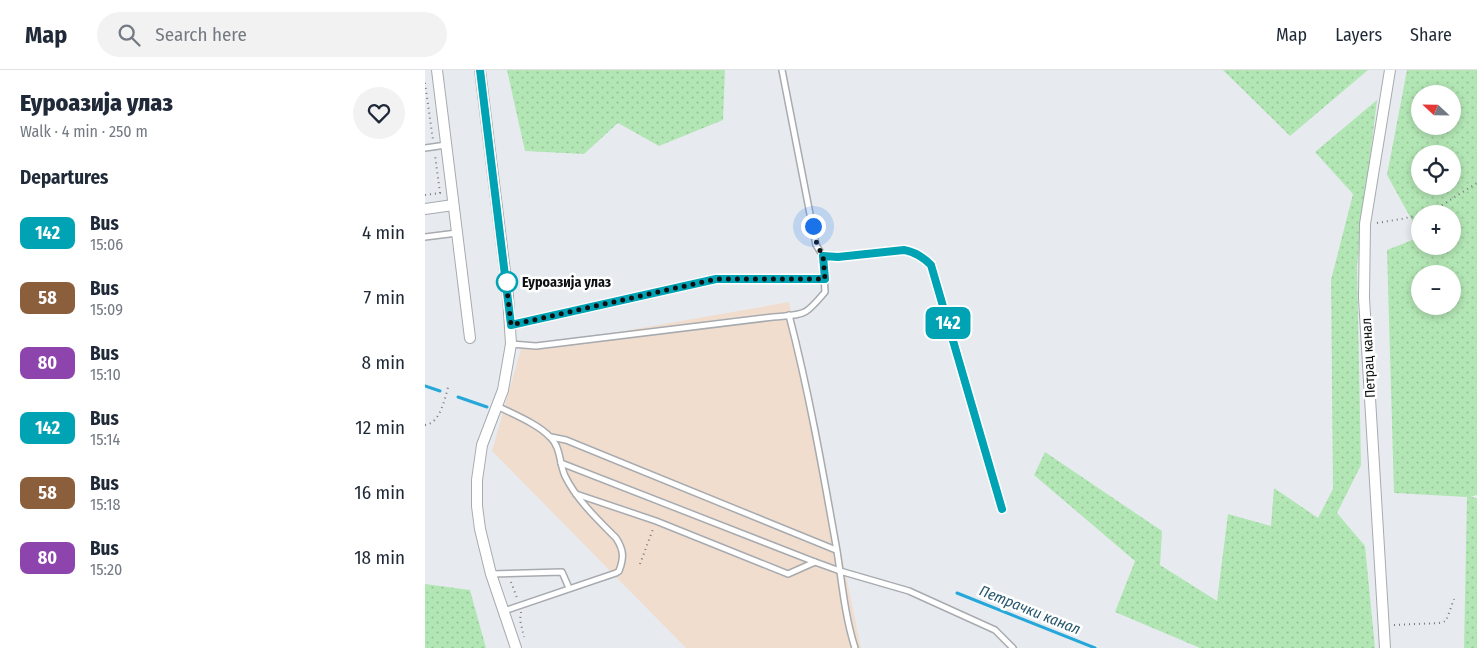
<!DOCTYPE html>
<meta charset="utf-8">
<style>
body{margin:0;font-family:"Fira Sans Condensed",sans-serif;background:#f2f2f3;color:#1f2937;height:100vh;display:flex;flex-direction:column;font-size:19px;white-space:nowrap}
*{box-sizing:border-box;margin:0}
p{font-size:16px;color:#747a83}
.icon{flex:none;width:28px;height:28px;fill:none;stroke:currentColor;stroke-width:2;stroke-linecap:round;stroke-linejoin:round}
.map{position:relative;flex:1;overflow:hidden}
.drawer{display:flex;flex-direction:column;background:#fff;width:425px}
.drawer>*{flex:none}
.badge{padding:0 10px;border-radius:8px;font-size:18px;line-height:32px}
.needle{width:32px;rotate:292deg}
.controls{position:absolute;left:986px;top:15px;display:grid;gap:10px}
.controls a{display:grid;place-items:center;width:50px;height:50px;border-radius:50%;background:#fff;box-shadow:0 2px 8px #0003;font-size:25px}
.you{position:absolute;width:25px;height:25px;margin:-12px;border:4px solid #fff;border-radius:50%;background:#1a73e8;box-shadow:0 0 0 8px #1a73e833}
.map>.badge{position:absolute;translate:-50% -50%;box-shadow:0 0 0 2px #fff}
h2{padding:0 20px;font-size:19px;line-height:45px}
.round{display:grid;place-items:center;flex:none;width:52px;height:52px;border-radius:26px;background:#f2f2f3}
.overview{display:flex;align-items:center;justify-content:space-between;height:85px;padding:0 20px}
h1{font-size:24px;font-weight:800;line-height:38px}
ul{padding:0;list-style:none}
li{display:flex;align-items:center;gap:15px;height:65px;padding:0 20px}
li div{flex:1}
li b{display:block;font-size:19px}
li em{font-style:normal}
li .badge{min-width:55px;font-weight:700;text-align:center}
header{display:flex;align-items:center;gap:30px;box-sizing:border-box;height:70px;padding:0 25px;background:#fff;border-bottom:1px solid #e0e1e3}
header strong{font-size:24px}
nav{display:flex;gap:28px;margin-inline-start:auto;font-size:18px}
.search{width:350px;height:45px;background:#f2f2f3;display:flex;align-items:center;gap:12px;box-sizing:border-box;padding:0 18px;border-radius:28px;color:#747a83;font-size:19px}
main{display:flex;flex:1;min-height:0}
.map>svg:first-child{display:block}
.commercial{fill:#f1ddce}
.grass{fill:url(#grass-dots);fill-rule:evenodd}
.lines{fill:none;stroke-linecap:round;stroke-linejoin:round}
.stream{stroke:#25a7da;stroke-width:3}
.service-casing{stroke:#a7abaf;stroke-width:8}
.minor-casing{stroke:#a7abaf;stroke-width:12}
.path{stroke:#77797d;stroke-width:2;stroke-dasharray:1 4;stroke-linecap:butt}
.service{stroke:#fff;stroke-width:5}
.minor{stroke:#fff;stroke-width:10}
.line-casing{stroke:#fff;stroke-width:11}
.line{stroke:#00a3b4;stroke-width:8}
.walk{stroke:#0f1012;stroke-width:5;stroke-dasharray:0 9}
.stop-dot{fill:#fff;stroke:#00a3b4;stroke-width:2.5}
.labels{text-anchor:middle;stroke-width:5;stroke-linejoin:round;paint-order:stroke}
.stop-label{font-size:14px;font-weight:bold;fill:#0f1012;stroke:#fff;text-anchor:start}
.street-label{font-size:14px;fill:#0f1012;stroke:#fff}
.water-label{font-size:15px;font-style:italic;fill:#27576d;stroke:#fff}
</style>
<header>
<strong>Map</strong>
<div class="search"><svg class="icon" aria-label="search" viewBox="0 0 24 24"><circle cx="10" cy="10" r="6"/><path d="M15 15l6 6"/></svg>Search here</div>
<nav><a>Map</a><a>Layers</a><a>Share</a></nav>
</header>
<main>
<section class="drawer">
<div class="overview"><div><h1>Еуроазија улаз</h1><p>Walk · 4 min · 250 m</p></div><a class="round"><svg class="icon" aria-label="heart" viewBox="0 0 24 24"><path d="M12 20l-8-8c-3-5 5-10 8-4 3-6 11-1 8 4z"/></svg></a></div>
<h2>Departures</h2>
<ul>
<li><span class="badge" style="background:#00a3b4;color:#fff">142</span><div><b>Bus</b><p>15:06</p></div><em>4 min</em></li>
<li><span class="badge" style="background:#8b5e3c;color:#fff">58</span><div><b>Bus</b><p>15:09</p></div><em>7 min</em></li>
<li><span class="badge" style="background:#8e44ad;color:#fff">80</span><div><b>Bus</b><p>15:10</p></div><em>8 min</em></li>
<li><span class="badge" style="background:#00a3b4;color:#fff">142</span><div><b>Bus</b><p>15:14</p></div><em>12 min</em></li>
<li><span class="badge" style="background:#8b5e3c;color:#fff">58</span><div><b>Bus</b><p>15:18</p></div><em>16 min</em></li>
<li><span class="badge" style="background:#8e44ad;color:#fff">80</span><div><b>Bus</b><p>15:20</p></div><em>18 min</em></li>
</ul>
</section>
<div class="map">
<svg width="1052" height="578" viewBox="0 0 1052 578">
<defs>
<pattern id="grass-dots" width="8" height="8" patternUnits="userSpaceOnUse" patternTransform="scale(1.25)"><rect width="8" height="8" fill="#b3e6b5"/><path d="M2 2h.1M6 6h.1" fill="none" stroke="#99c49b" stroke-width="1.8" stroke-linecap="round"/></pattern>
</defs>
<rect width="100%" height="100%" fill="#e7ebf0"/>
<path class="commercial" d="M 364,232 L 436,578 L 261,578 L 67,381 L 96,279 Z"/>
<g class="grass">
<path d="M 82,0 L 300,0 L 298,50 L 234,76 L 193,53 L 159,84 L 100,81 Z"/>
<path d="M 798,0 L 943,0 L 865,66 Z"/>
<path d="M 982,0 L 1052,0 L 1052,425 L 1045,427 L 1052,428 L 1052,578 L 1039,578 L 1042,427 L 969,423 L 962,180 L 995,167 L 995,176 L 1028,176 L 1028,144 L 995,144 L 995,165 L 962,105 ZM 995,24 L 1028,24 L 1028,56 L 995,56 ZM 995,84 L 1028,84 L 1028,116 L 995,116 ZM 995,204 L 1028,204 L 1028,236 L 995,236 Z"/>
<path d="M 952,30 L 932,196 L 936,395 L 912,443 L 940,476 L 950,578 L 775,578 L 690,542 L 710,491 L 609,405 L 620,382 L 737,461 L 735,495 L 792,531 L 803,444 L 846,456 L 849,418 L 893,448 L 908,419 L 906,210 L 928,124 L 890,82 Z"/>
<path d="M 0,514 L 45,520 L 61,578 L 0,578 Z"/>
</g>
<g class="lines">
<g class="stream">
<path d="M 0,316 L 15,321"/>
<path d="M 33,327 L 62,337"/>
<path d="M 532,523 L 670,578"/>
</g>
<g class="service-casing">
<g id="service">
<path d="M 357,0 L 391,175 L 398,186 L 413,187 L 479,180 C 490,182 498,187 506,195 L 577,439"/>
<path d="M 0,78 L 21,75"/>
<path d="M 0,167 L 32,163"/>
<path d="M 364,245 C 384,322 398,402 412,481 C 417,513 420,547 430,578"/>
<path d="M 86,255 L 291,209 L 400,209"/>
<path d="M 86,274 L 111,276 L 348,247 C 380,244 379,247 400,222 L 398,186"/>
<path d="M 72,336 C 88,344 113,354 125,367 C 136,377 134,393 140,406 C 151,429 173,450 191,468 C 199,480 199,488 194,501 L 191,503 L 79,541"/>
<path d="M 126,367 L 141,370 L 411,480"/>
<path d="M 136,393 L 390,492"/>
<path d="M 151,424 L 231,451 L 363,504 L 390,492 L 415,501 L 484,521 L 570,560 L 588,578"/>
<path d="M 66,504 L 137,502 L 144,518"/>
</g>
</g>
<g class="minor-casing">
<g id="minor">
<path d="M 12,0 L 45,268"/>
<path d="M 55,0 L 83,226 L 86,274 L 78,320 L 57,375 L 52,410 L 52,436 L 55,459 L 66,504 L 91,578"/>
<path d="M 0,139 L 28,135"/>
<path d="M 960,578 L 939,228 L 940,154 L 965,0"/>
</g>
</g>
<g class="path">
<path d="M 0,13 L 8,70"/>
<path d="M 0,125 L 15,123 L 10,85"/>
<path d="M 999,144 L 1006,142 L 1052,113"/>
<path d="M 952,153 L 976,149 L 995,145"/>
<path d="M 0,355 C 16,353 20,327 24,314"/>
<path d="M 215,494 L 228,459"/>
<path d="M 86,512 L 92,528"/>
<path d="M 96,542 L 95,550 L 99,567"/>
<path d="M 969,555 L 1014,553 L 1021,551 L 1029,529"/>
</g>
<use href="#service" class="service"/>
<use href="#minor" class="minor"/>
</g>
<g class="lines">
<g class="line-casing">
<path id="line" d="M 55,0 L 86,255 L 291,209 L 400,209 L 398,186 L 413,187 L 479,180 C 490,182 498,187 506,195 L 577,439"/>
</g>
<use href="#line" class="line"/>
<path class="walk" d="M 82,212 L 81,210 L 86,255 L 291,209 L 400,209 L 398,186 L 392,175 L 388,156"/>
</g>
<circle class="stop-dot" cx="82" cy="212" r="10"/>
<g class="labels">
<g class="stop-label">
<text x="97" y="217">Еуроазија улаз</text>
</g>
<g class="street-label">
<text transform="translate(943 288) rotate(-93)" y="5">Петрац канал</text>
</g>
<g class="water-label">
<text transform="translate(605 540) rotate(22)" y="5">Петрачки канал</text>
</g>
</g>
</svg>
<div class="controls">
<a><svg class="needle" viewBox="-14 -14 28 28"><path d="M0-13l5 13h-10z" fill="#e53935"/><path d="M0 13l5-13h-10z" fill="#747a83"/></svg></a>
<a><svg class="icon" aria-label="locate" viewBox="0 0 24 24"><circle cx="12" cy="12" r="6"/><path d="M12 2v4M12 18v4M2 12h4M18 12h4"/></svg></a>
<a>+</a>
<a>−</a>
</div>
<div class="you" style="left:388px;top:156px"></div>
<b class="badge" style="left:523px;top:253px;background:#00a3b4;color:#fff">142</b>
</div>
</main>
